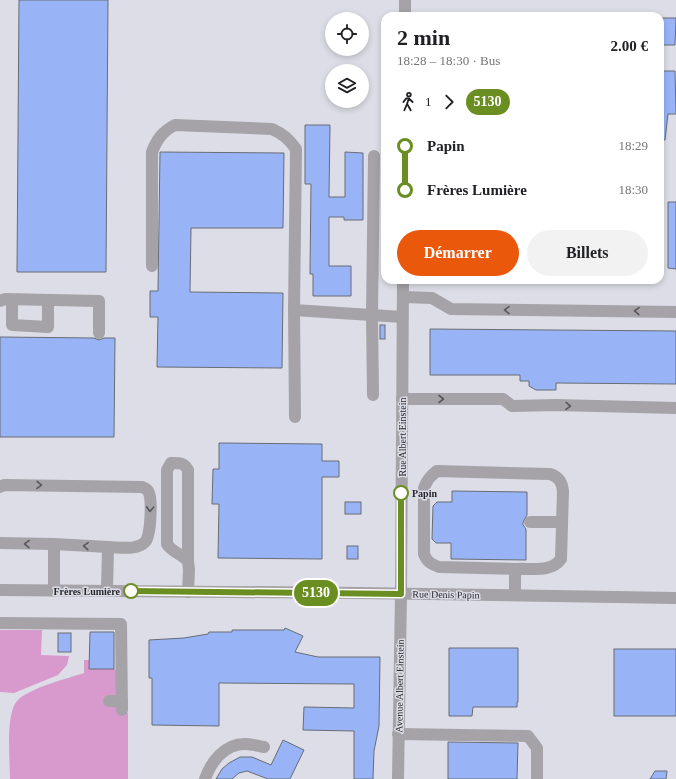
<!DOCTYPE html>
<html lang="fr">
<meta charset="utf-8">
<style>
body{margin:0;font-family:Georgia,serif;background:#f2f2f2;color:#202124;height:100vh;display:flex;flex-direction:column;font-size:15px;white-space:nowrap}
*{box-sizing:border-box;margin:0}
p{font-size:13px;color:#757577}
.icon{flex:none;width:22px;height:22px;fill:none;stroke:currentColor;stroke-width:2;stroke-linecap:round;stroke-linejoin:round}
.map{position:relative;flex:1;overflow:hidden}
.side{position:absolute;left:381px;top:12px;width:283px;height:272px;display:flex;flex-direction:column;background:#fff;border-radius:12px;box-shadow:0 2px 6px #0003}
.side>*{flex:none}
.badge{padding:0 8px;border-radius:13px;font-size:14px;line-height:26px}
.controls{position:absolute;left:325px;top:12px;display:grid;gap:8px}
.controls a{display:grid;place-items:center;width:44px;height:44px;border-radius:50%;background:#fff;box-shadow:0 2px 6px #0003;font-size:20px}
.map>.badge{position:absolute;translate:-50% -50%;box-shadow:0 0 0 2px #fff}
.legs{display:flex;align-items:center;gap:6px;height:44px;padding:0 16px;font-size:13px}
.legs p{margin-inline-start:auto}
.summary{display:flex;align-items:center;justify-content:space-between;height:68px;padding:0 16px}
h1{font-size:22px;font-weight:800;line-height:30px}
.primary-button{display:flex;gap:8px;margin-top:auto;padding:8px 16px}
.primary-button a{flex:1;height:46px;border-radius:24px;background:#ea580c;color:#fff;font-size:16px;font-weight:800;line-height:46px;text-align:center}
.primary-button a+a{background:#f2f2f2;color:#202124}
ul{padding:0 16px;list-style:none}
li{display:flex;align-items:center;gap:14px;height:44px;font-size:15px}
li i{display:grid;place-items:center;width:6px;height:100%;margin:0 5px;background:currentColor}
li i::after{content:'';width:10px;height:10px;margin:-5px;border:3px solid;border-radius:50%;background:#fff}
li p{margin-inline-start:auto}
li:first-child i{background:linear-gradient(#0000 50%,currentColor 0)}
li:last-child i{background:linear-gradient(currentColor 50%,#0000 0)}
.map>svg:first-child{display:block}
.green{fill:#d899cd}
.building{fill:#98b4f7;stroke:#686c74}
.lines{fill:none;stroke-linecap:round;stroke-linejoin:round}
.minor{stroke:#a5a3a7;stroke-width:12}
.oneway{stroke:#58575b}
.line-1-casing{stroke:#fff;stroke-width:9}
.line-1{stroke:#6b8e23;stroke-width:6}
.stop-1-dot{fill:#fff;stroke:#6b8e23;stroke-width:2}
.labels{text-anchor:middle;stroke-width:3;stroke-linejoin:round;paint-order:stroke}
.street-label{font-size:10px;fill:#252529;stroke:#dddde7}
.stop-label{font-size:10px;font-weight:bold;fill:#252529;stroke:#dddde7;text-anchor:start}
</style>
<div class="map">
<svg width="676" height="779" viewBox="0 0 676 779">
<rect width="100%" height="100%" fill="#dddde7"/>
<g class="green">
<path d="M 0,630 L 42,630 L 41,655 L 69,656 L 67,665 L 58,675 L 14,693 L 0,692 Z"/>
<path d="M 84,660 L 89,660 L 89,669 L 118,669 L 118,694 L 115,706 L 118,708 L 118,714 L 128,713 L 128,779 L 10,779 C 10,761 5,712 18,700 C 32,687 66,679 84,673 Z"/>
</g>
<g class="building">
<path d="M 19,0 L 108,0 L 106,272 L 17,272 Z"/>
<path d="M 660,18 L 676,18 L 675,45 L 660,45 Z"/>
<path d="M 660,71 L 675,71 L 676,114 L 668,114 L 665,140 L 660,140 Z"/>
<path d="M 305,125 L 330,125 L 329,197 L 345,197 L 345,152 L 363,153 L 363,220 L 344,220 L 344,217 L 329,217 L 329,266 L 351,266 L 351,296 L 313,296 L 313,274 L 310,274 L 311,184 L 305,184 Z"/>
<path d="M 160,152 L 284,153 L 283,228 L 191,228 L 190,292 L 283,293 L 282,368 L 157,367 L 158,317 L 150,317 L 150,291 L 158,291 Z"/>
<path d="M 668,202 L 676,202 L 676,269 L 668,268 Z"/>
<rect x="380" y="325" width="5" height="14"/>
<path d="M 430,329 L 676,331 L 676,384 L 556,383 L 556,390 L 536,390 L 529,386 L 529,381 L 520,381 L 520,375 L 430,375 Z"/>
<path d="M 0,337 L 94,338 L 99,340 L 104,338 L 115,338 L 114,437 L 0,437 Z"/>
<path d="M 219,443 L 322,444 L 322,461 L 339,461 L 339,477 L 322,477 L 322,559 L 218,558 L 219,504 L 212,504 L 213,469 L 219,469 Z"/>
<path d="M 452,491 L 527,492 L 527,515 L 523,522 L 523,525 L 526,529 L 526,560 L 451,559 L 451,543 L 436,543 L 432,539 L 433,506 L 437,502 L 452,502 Z"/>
<rect x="345" y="502" width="16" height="12"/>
<rect x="347" y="546" width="11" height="13"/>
<path d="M 285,628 L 303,636 L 295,652 L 318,657 L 380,657 L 379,726 L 374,751 L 373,779 L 354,779 L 354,731 L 303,730 L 304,707 L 354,708 L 354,684 L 219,683 L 219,726 L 152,725 L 152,678 L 149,678 L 149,640 L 184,638 L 208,634 L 209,632 L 232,632 L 232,630 L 284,630 Z"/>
<path d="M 90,632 L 114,632 L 114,669 L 89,669 Z"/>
<rect x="58" y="633" width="13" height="19"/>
<path d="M 449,648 L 518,648 L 518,702 L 517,702 L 517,707 L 473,707 L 472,716 L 449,716 Z"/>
<rect x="614" y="649" width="62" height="67"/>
<path d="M 283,740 L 304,750 L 290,779 L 268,779 L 247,771 L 239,773 L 232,779 L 216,779 L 222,769 L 229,763 L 240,757 L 252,757 L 271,765 Z"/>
<path d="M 448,742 L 518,743 L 517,779 L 448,779 Z"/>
<path d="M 655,771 L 667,771 L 666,779 L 650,779 Z"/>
</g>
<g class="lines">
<g class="minor">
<path d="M 405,16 L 405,0"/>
<path d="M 152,266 L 152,152 C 157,139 163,131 175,125 L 272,129 C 283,134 289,139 296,149 L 294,310 L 402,317"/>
<path d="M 403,297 L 432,298 L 451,309 L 676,312"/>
<path d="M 12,300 L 12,325 L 48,327 L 48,300"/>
<path d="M 0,301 L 5,299 L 99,301 L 99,333"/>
<path d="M 294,310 L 295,417"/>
<path d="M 373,395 L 372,316 L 374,156"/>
<path d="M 402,399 L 503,399 L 512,406 L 556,405 L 676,408"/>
<path d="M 171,463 C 179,463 184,462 188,470 L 188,561 C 181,554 171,551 167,544 L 167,470 Z"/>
<path d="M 0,487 L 4,485 L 142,487 C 145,488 148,489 149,493 C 152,501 151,537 145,542 C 136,551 119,547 108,547"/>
<path d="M 530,522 L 562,522"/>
<path d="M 0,543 L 54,544"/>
<path d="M 188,561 L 189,570 L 188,592"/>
<path d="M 0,590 L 360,593 L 676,598"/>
<path d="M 54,591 L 54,544 L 108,547 L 107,591"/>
<path d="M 515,595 L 515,569 C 531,568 551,573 561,559 L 563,491 C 562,482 559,477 550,474 L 437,471 C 430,476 427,480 424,488 L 424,554 C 427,562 431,564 439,567 L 515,569"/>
<path d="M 0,623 L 121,624 L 122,710"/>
<path d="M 109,701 L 122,701"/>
<path d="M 398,734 L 528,736 L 537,748 L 537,779"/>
<path d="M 205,779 C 211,762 224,744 245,744 C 251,744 258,746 264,747"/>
<path d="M 398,779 L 401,594 L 403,280"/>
</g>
</g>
<defs><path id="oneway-chevron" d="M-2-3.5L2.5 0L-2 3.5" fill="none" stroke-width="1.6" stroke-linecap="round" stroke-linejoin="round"/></defs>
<g class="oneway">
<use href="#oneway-chevron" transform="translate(507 310) rotate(-179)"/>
<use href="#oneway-chevron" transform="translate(637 311) rotate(-179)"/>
<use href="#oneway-chevron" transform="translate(441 399)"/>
<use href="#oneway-chevron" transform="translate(568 406) rotate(1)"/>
<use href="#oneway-chevron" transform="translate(39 485) rotate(1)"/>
<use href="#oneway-chevron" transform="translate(150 509) rotate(93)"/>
<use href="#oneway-chevron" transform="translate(27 544) rotate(-179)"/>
<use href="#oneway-chevron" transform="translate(86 546) rotate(-177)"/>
</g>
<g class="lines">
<g class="line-1-casing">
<path id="line-1" d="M 131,591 L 401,594 L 401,493"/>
</g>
<use href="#line-1" class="line-1"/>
</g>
<g class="stop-1-dot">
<circle cx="401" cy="493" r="7"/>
<circle cx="131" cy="591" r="7"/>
</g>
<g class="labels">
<g class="street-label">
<text transform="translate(402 437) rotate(-90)" y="4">Rue Albert Einstein</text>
<text transform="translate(446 594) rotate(1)" y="4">Rue Denis Papin</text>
<text transform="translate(399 686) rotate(-89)" y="4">Avenue Albert Einstein</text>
</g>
<g class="stop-label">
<text x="412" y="497">Papin</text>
<text x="120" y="595" text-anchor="end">Frères Lumière</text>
</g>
</g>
</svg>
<div class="controls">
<a><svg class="icon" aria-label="locate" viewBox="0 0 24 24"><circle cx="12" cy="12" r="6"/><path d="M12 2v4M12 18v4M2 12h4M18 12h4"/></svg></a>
<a><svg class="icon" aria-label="layers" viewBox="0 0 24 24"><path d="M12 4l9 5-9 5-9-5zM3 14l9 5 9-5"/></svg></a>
</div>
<b class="badge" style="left:316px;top:593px;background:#6b8e23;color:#fff">5130</b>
<section class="side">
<div class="summary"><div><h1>2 min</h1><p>18:28 – 18:30 · Bus</p></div><b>2.00 €</b></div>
<div class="legs"><svg class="icon" aria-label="walk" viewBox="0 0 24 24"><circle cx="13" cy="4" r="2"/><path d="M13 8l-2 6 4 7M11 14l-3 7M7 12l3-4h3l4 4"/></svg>1<svg class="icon" aria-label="forward" viewBox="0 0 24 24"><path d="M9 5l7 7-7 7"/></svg><b class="badge" style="background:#6b8e23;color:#fff">5130</b></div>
<ul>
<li><i style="color:#6b8e23"></i><b>Papin</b><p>18:29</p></li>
<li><i style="color:#6b8e23"></i><b>Frères Lumière</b><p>18:30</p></li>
</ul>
<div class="primary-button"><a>Démarrer</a><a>Billets</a></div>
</section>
</div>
